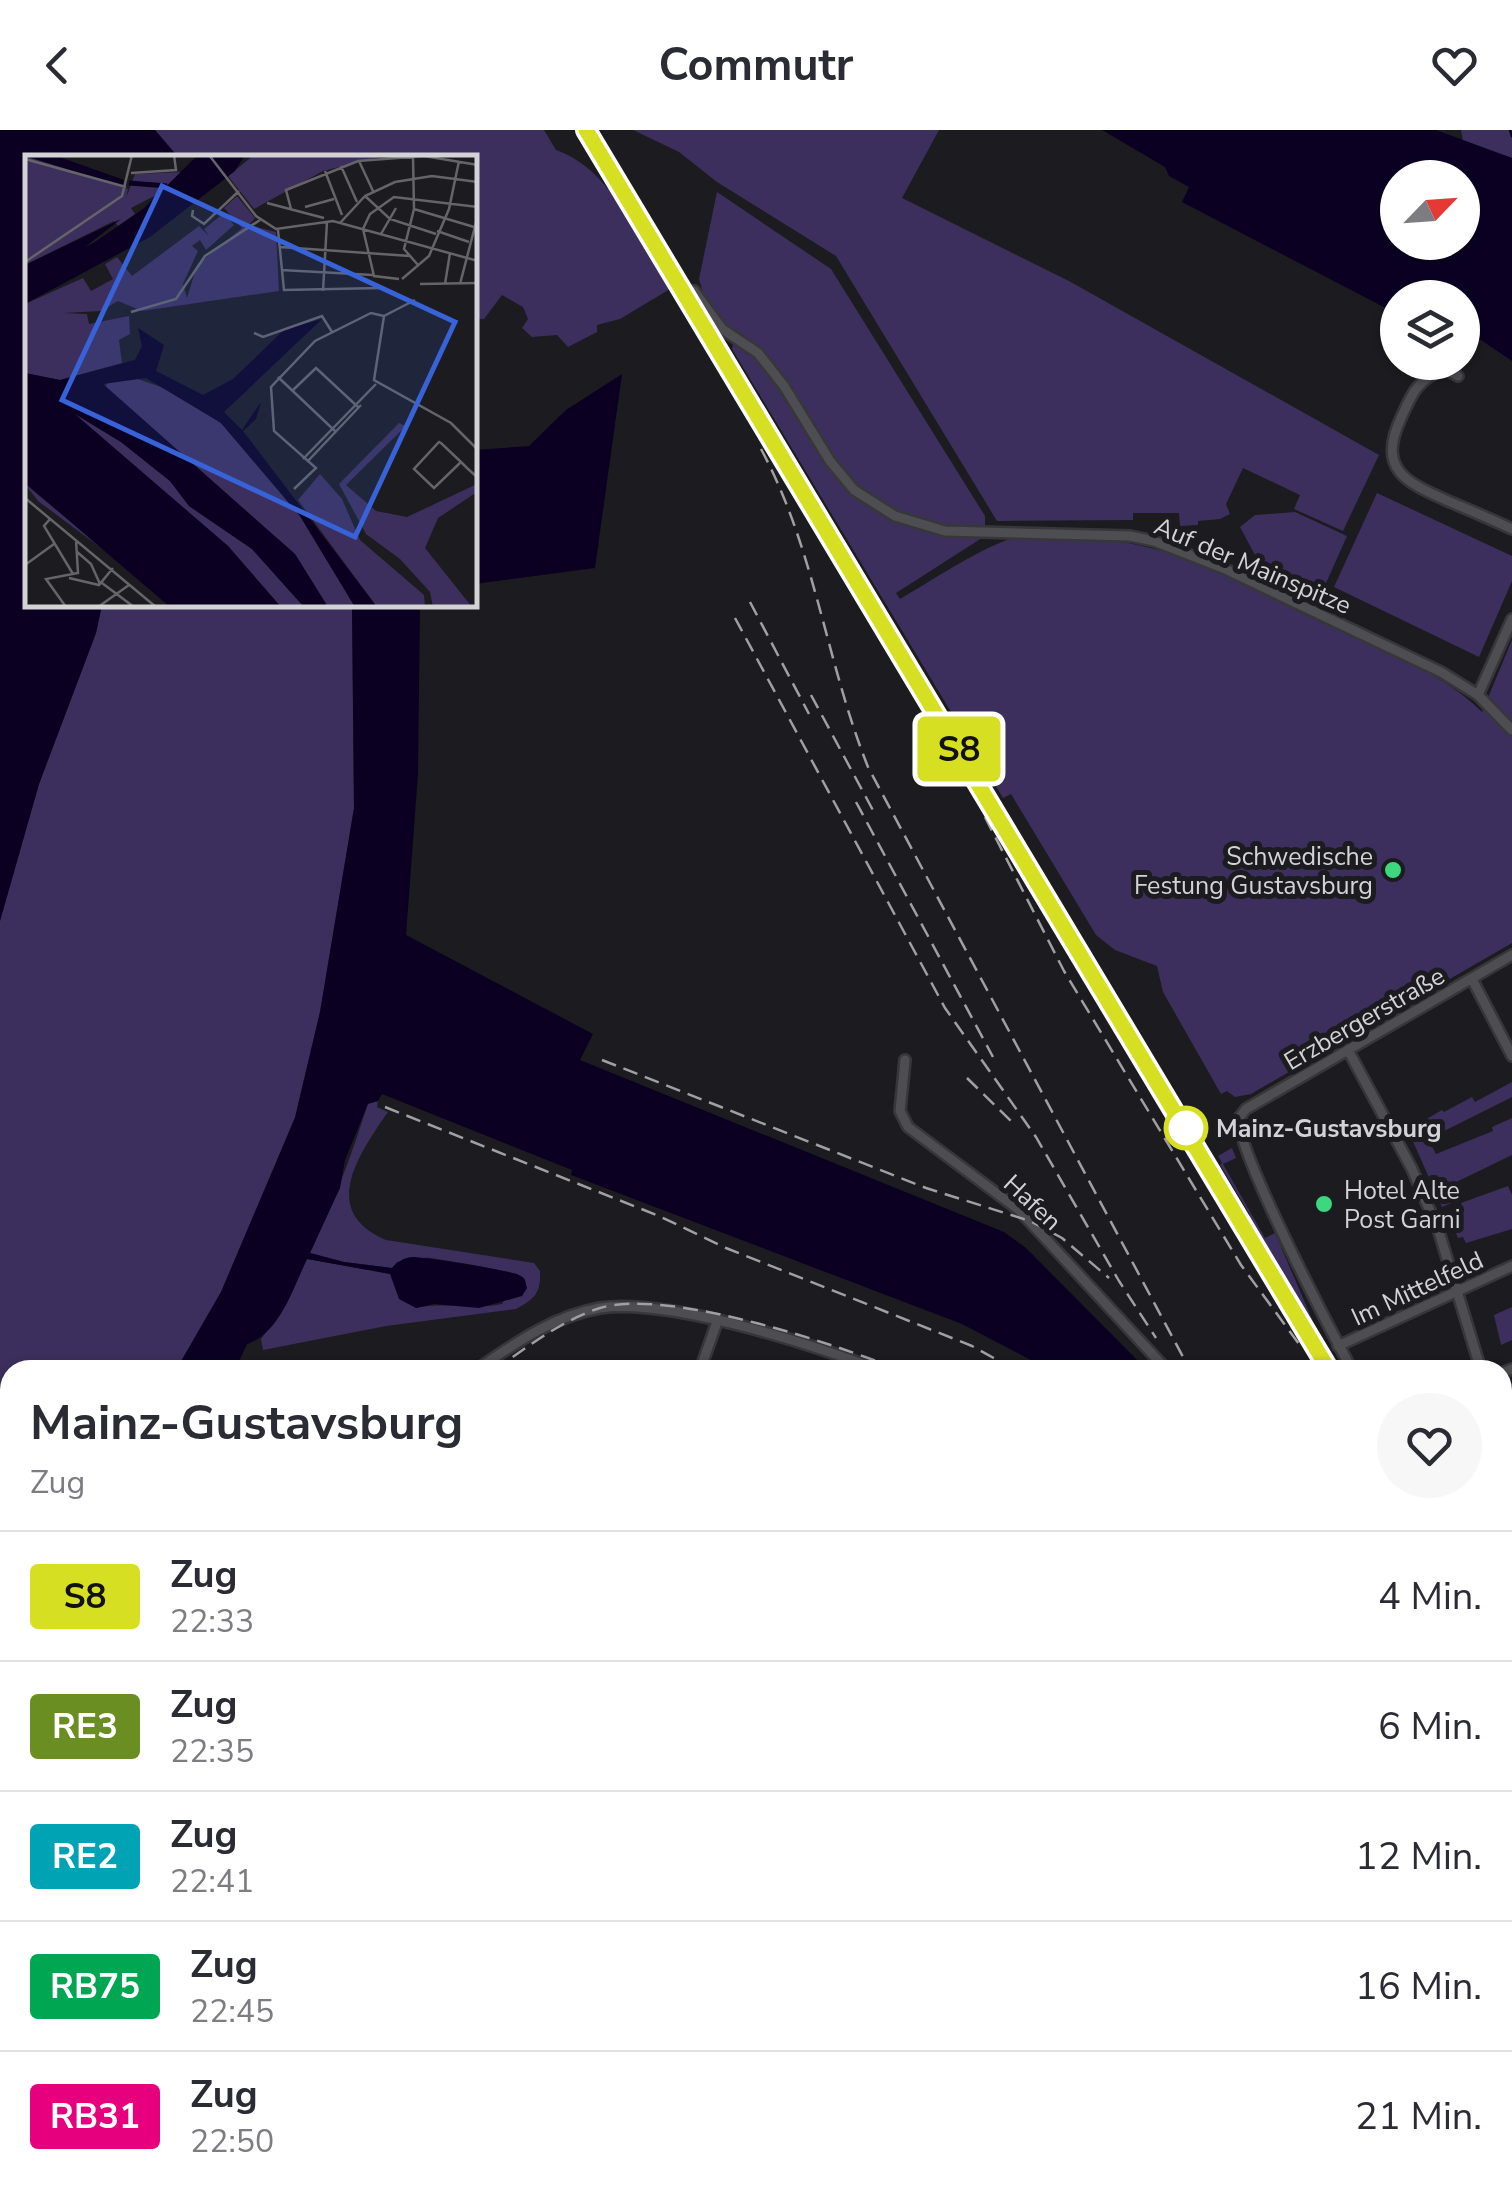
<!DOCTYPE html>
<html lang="de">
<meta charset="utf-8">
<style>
body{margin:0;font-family:"Nunito Sans",sans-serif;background:#f7f7f7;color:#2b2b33;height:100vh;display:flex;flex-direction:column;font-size:38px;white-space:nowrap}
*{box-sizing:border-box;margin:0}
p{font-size:32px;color:#7c7c81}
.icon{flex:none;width:55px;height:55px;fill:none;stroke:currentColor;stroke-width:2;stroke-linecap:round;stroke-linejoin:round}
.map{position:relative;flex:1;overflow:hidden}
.details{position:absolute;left:0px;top:1230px;width:1512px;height:842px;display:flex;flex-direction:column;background:#fff;border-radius:30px 30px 0 0;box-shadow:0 2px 8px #0004}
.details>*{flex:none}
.badge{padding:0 20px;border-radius:8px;font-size:35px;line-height:65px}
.needle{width:65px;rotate:65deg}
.buttons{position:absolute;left:1380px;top:30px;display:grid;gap:20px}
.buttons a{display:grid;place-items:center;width:100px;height:100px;border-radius:50%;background:#fff;box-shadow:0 2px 8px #0004;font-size:50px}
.map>.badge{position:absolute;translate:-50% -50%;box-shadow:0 0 0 5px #fff}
.round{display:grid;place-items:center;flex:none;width:105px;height:105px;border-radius:52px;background:#f7f7f7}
.headline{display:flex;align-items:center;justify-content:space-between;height:170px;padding:0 30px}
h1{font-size:48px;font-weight:700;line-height:75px}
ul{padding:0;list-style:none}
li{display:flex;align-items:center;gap:30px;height:130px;padding:0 30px;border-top:2px solid #e1e1e2}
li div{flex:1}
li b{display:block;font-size:38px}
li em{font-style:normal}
li .badge{min-width:110px;font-weight:700;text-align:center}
header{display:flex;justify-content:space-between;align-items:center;height:130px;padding:0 30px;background:#fff;font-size:45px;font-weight:700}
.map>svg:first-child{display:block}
.green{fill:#3d2f5d}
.water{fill:#0b0022;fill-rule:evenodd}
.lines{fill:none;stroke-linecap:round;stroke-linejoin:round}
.stream{stroke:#0b0022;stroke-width:2.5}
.street-casing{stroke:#37373a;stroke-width:14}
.secondary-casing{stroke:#37373a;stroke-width:18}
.street{stroke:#4e4d52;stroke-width:9}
.secondary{stroke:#4e4d52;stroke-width:12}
.rail{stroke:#a09fa3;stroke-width:2.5;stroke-dasharray:15 8;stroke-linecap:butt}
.line-casing{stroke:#fff;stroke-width:22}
.line{stroke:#d7df23;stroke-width:15}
.poi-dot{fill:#3cd77e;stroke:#1c1b1f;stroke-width:4}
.stop-dot{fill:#fff;stroke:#d7df23;stroke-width:5}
.labels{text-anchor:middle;stroke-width:10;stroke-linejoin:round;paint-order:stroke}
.street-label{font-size:25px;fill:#d3d2d5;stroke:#1c1b1f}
.poi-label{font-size:25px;fill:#d3d2d5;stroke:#1c1b1f;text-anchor:end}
.stop-label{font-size:25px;font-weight:bold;fill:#d3d2d5;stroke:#1c1b1f;text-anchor:start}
.inset-river{fill:none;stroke:#0b0022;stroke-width:5}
.inset-road{fill:none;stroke:#656468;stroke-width:2.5}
.view{fill:#3862d8;fill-opacity:0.15;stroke:#3862d8;stroke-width:5}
.inset-edge{fill:none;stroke:#d3d2d5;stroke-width:5}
</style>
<header><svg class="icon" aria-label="back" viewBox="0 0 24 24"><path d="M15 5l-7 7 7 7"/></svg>Commutr<svg class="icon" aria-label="heart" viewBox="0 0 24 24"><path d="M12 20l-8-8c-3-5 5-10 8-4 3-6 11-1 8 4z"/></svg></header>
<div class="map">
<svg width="1512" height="2071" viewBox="0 0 1512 2071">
<rect width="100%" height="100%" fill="#1c1b1f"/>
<g class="green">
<path d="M 155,0 L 544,0 L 556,20 C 612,39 640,111 670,159 L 620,189 L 597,195 L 597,202 L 568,217 L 557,205 L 532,207 L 522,198 L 528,189 L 523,177 L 502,165 L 484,189 L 475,189 L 475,28 L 178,27 Z"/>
<path d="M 633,0 L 939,0 L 902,68 L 1069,151 L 1379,325 L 1343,401 L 1294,379 L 1300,365 L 1243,338 L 1226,374 L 1230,384 L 1220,389 L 1198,391 L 1198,395 L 1180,396 L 1179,383 L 1133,383 L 1133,390 L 997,391 L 836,126 L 717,52 L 679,22 Z"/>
<path d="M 1461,0 L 1512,0 L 1512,28 L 1463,11 Z"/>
<path d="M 717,62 L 831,139 L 985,386 L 985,406 L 896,463 L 900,469 C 931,451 974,422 1007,410 C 1040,399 1108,408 1142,416 C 1201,429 1256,461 1310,487 C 1365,513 1440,539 1482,582 L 1512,510 L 1512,813 L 1251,964 L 1235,967 L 1227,961 L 1221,964 L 1163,862 L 1157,836 L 1115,820 L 1096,805 L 1011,664 L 1003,668 L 732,219 L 735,204 L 705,170 L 699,149 Z"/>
<path d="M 1377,363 L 1512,426 L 1512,451 L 1479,527 L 1334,457 Z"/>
<path d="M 1295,382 L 1347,406 L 1323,460 L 1256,427 L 1240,397 L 1255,385 Z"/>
<path d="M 102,475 L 352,475 L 354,678 L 320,882 L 295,987 L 221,1162 L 176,1240 L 10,1240 L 10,1608 L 0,1630 L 0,791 L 39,654 L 96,503 Z"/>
<path d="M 1512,952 L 1512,967 L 1428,1009 L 1436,1024 L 1493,1001 L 1492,997 L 1512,988 L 1512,1025 L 1450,1055 L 1454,1072 L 1442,1077 L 1408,1000 L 1442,980 L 1444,982 L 1472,967 L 1475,972 Z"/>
<path d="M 378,971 L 377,977 L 388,982 C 358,1025 319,1082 386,1110 L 534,1133 L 540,1141 C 541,1163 535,1169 516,1179 L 386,1196 L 263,1220 L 261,1209 L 286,1175 L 307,1129 L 391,1144 L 416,1178 C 445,1172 470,1180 502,1174 L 518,1144 C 489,1138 460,1132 430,1128 C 421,1127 407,1131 397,1132 L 392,1138 L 344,1132 L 310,1123 C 333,1074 352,1025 368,973 Z"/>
<path d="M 1232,1018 L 1236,1028 L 1223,1034 L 1265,1108 L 1275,1103 L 1315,1196 L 1341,1240 L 1335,1240 L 1244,1089 L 1250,1085 L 1220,1035 L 1222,1033 L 1218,1026 Z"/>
<path d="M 1508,1056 L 1512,1065 L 1512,1099 L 1466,1113 L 1463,1107 L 1458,1108 L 1448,1083 L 1462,1078 L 1461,1073 Z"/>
<path d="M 1512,1177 L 1512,1210 L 1501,1215 L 1494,1185 Z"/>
<path d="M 1512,1460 L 1512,1529 L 1503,1510 L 1503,1463 Z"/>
<path d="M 10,1737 L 10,2062 L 43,2063 L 34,2071 L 0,2071 L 0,1764 Z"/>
<path d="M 101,2063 L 102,2062 L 219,2063 L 216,2071 L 93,2071 Z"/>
</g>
<g class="water">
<path d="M 0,0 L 155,0 L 178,27 L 28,28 L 28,475 L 102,475 L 96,503 L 39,654 L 0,791 Z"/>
<path d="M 1102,0 L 1436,0 L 1512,28 L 1512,231 L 1481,210 L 1463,206 L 1462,168 L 1398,168 L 1397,184 L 1182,72 L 1189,57 L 1169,46 L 1165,37 ZM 1398,48 L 1462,48 L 1462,112 L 1398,112 Z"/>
<path d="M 622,244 L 595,438 L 475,454 L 475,320 L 529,316 L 566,280 Z"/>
<path d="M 352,475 L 420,475 L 418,644 L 406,805 L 593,904 L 580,930 L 1004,1102 L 1026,1118 L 1147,1240 L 1050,1240 L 962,1194 L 571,1045 L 572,1040 L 382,964 L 378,971 L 368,974 L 345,1030 L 340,1058 L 310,1123 L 344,1132 L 392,1138 C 397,1132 403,1128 412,1127 C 419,1126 513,1141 519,1145 C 526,1148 525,1151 527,1158 L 522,1166 L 479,1178 L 434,1174 L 416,1178 L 399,1169 L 390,1144 L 307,1129 C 293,1158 280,1203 247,1214 L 235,1240 L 176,1240 L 221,1162 L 295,988 L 320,882 L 354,678 Z"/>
<path d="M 10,1608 L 10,1737 L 0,1763 L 0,1630 Z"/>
</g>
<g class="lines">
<path class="stream" d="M 1510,0 L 1512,6"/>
<g class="street-casing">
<g id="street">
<path d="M 694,161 L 722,199 L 758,223 L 784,256 L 830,331 L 854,360 L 895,386 L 945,401 L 1130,406 L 1154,411 L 1223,438 L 1441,542 L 1478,565 L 1512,600"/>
<path d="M 1458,246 L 1445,239 C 1418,249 1412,263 1401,288 C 1377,339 1405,352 1448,371 C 1469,380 1491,389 1512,399"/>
<path d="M 1478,565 L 1512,489"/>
<path d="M 1472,849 L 1512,926"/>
<path d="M 1348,920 L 1412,1039 L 1439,1102 L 1481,1240"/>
<path d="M 905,930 L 900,981 L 908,997 L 1019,1080 L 1167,1240"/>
<path d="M 1338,1216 L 1512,1136"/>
<path d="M 476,1240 C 514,1214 553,1186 600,1178 C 669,1168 812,1214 878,1240"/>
<path d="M 700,1240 L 717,1192"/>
<path d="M 1352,1240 C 1332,1203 1235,1018 1239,988 L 1246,979 L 1512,825"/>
<path d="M 1502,1243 L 1512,1239"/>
<path d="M 1502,1287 L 1512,1308"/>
<path d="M 1502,1524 L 1512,1543"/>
</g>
</g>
<g class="secondary-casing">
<g id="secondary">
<path d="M 1502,1762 L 1512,1767"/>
<path d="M 928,2062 L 928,2071"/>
</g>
</g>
<use href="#street" class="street"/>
<use href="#secondary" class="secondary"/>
<g class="rail">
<path d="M 586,0 L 1329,1240"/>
<path d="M 761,319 C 815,419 826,532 868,637 L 1190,1240"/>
<path d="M 750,472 L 809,584"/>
<path d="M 735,488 L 945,878 L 1036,1007 L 1119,1151 L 1156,1208"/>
<path d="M 811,565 L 875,684"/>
<path d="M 856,672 L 993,927"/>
<path d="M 985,687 L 1064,841 L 1241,1135 L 1299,1214"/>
<path d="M 602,930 L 926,1058 L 1030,1091 L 1062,1108 L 1109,1148"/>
<path d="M 967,948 L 1015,995"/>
<path d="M 385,977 L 659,1086 L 726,1118 L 972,1216 L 1015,1240"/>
<path d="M 494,1240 C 526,1218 562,1190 600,1178 C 666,1158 834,1213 899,1240"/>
<path d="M 1502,1575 L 1512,1593"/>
<path d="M 1502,1715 L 1512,1726"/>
<path d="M 1502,1806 L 1512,1817"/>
<path d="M 986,2062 L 991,2071"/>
</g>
</g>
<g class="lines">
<g class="line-casing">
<path id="line" d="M 586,0 L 1329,1240"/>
</g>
<use href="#line" class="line"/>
</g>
<g class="poi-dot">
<circle cx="1393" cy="740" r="10"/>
<circle cx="1324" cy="1074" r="10"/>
</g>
<circle class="stop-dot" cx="1186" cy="998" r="20"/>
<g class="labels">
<g class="street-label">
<text transform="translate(1253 435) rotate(23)" y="9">Auf der Mainspitze</text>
<text transform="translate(1364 888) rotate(-30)" y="9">Erzbergerstraße</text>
<text transform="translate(1033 1072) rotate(43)" y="9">Hafen</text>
<text transform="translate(1417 1158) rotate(-25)" y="9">Im Mittelfeld</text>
</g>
<g class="poi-label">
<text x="1373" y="735">Schwedische<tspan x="1373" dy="29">Festung Gustavsburg</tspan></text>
<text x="1344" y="1069" text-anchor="start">Hotel Alte<tspan x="1344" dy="29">Post Garni</tspan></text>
</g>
<g class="stop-label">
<text x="1216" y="1007">Mainz-Gustavsburg</text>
</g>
</g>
<g transform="translate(25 25)">
<rect width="452" height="452" fill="#1c1b1f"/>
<path d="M 229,0 L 263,1 L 362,0 L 298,16 L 229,54 L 203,21 ZM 0,1 L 103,34 L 101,43 L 110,19 L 157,17 L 135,38 L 106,53 L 110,59 L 93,71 L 89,66 L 0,110 ZM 212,41 L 230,63 L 224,70 L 251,77 L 254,136 L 117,156 L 93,146 L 76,156 L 38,158 L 62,159 L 64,169 L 104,161 L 105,179 L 94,185 L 97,208 L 35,225 L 0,218 L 0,149 L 58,123 L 66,136 L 88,124 L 80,109 L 92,102 L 107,121 L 174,71 L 184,81 L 179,74 L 199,58 L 209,70 L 181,95 L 175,85 L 167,91 L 173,96 L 158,129 L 162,143 L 172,110 L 217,73 L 199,53 ZM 107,222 L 156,239 L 196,268 L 275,361 L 330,452 L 303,452 L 270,399 L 79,234 L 83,227 ZM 45,256 L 96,287 L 145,326 L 164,351 L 227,394 L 279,452 L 256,452 L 203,391 ZM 374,268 L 381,271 L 321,330 L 351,356 L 382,362 L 452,329 L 452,337 L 413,363 L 400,393 L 447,452 L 408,452 L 405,437 L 375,404 L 341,379 L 314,329 ZM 295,319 L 317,344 L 335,385 L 399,440 L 400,452 L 352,452 L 273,345 ZM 0,329 L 95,407 L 13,346 Z" fill="#3d2f5d"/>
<path d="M 29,0 L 99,25 L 98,31 L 0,1 ZM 220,0 L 210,16 L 125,82 L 0,149 L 0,110 L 96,64 L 60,92 L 70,87 L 118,54 L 172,1 ZM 297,164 L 199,257 L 217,275 L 236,247 L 231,264 L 218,276 L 352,452 L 330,452 L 275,361 L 196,268 L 121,223 L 78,229 L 270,399 L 303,452 L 279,452 L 227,394 L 164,351 L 145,326 L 96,287 L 50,259 L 203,391 L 256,452 L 145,452 L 0,328 L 0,218 L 35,225 L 110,205 L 117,191 L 113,173 L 139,190 L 131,216 L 178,240 L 208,224 L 259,175 Z" fill="#0b0022"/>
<path class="inset-river" d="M 104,28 L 142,31"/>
<path class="inset-road" d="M 184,0 L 231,61 L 251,74 L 308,66 L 453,106M 388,1 L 389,54 L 379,94 L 393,110M 0,4 L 101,32M 334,6 L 348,36M 316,11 L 332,47M 300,16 L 317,60M 106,18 L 151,15 L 149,0M 340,41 L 365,64 L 411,79M 242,48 L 299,63M 280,52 L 309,44M 266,54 L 261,35 L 333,6 L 399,1 L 453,10M 389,54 L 449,72M 168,55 L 167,61 L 179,69 L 214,36M 315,68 L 340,41 L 370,27 L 407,21 L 453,27M 338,74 L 345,59 L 369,42 L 453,52M 338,74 L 349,121 L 374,124M 253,75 L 259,135 L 356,133M 412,76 L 444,87M 356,79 L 371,53M 255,92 L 385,101M 0,107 L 97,41 L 107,0M 256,115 L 348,120M 377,124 L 404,101 L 424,54 L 434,6M 395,129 L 453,128M 420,129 L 425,98M 435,129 L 453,60M 298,136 L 302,67M 390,145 L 359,161 L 349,225 L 426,268 L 453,295M 106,157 L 151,144 L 180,101 L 235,65M 229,178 L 238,182 L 297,161 L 307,177M 253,222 L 310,276M 267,236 L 291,213 L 333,252M 278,304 L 351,229M 282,307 L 336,250M 436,307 L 409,333 L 389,314 L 414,287 L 416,288 L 436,307 L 442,313 L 453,323M 269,334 L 291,313 L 249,276 L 246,232 L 290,186 L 346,158 L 359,161M 0,343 L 131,452M 25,364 L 19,371 L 48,419M 51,396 L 66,409 L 75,429M 0,410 L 29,389M 44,423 L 74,430 L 88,413M 77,428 L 109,452M 41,452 L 21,424 L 53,418 L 51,385M 73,452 L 104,430"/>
<path class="view" d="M 137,31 L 430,167 L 330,382 L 37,245 Z"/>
<rect width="452" height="452" class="inset-edge"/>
</g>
</svg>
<div class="buttons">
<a><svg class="needle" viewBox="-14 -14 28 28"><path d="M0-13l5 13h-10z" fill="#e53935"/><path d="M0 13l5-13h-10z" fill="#7c7c81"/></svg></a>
<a><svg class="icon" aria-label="layers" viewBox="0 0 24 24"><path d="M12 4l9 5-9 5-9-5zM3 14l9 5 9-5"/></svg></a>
</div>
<b class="badge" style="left:959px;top:619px;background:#d7df23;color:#111">S8</b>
<section class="details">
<div class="headline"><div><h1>Mainz-Gustavsburg</h1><p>Zug</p></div><a class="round"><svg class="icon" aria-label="heart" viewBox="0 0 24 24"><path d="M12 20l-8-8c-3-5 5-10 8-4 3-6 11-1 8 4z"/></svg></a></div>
<ul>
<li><span class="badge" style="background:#d7df23;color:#111">S8</span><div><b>Zug</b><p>22:33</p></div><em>4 Min.</em></li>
<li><span class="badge" style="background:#6b8e23;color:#fff">RE3</span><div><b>Zug</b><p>22:35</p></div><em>6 Min.</em></li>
<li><span class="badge" style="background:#00a3b4;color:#fff">RE2</span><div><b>Zug</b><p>22:41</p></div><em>12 Min.</em></li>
<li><span class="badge" style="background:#00a651;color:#fff">RB75</span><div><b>Zug</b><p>22:45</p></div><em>16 Min.</em></li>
<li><span class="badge" style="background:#e6007e;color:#fff">RB31</span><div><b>Zug</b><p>22:50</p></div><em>21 Min.</em></li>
</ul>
</section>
</div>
